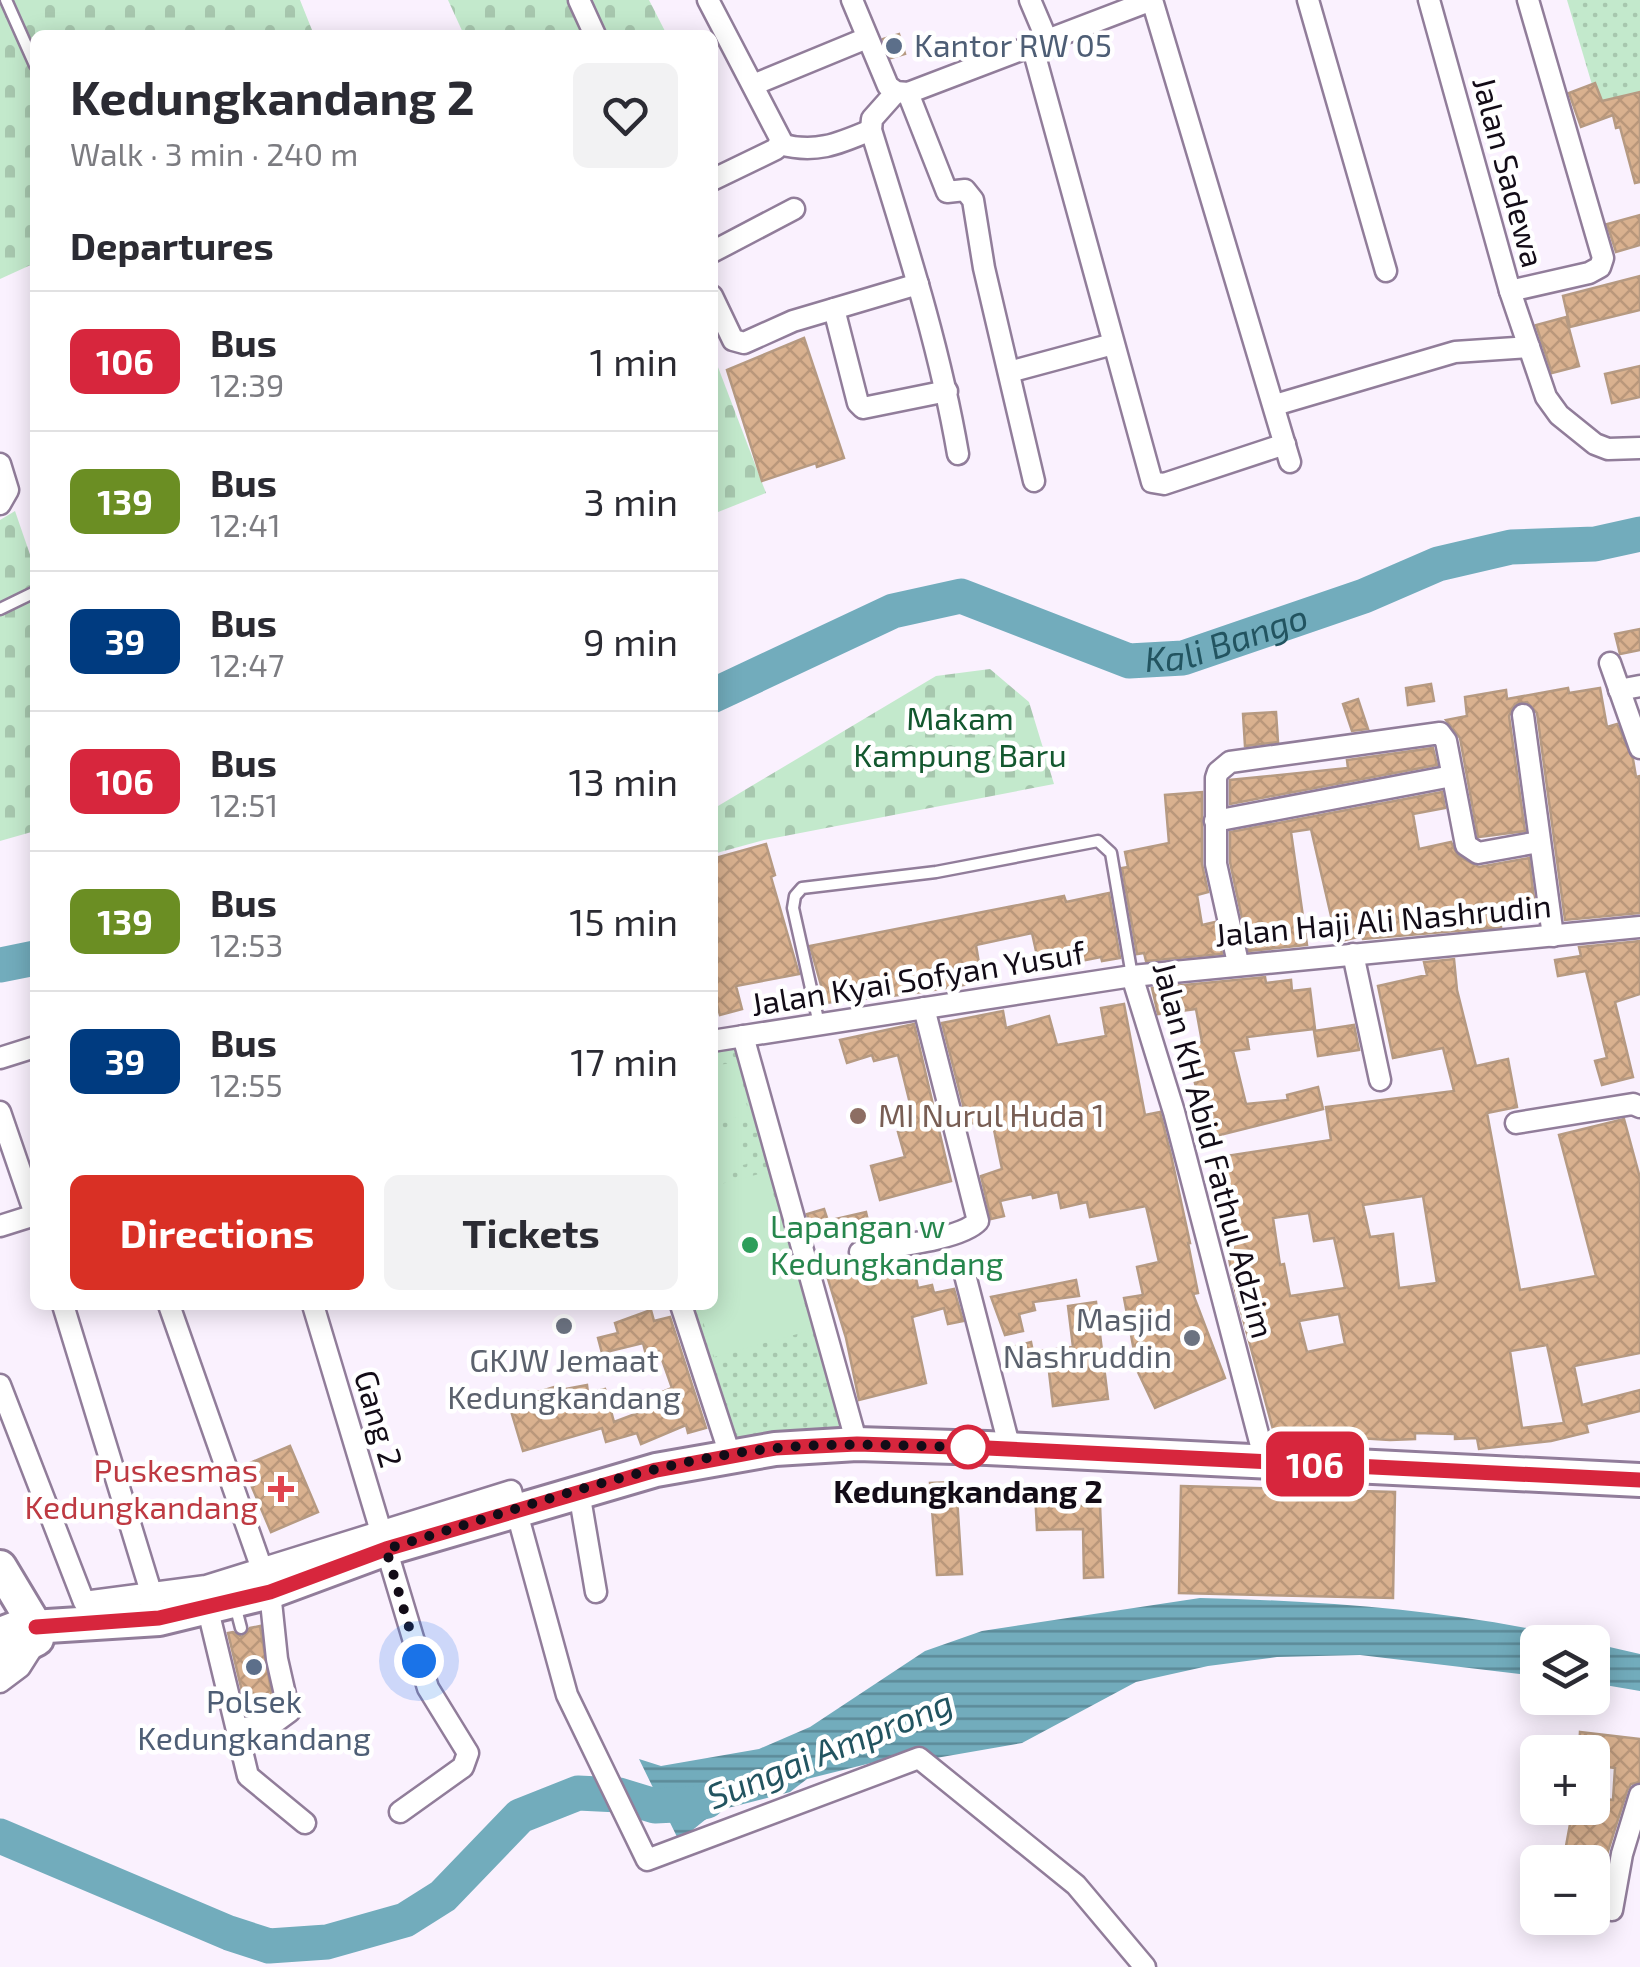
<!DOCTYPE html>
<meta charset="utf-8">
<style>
body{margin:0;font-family:"Exo 2",sans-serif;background:#f2f2f3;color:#2b2b33;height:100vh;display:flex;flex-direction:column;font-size:38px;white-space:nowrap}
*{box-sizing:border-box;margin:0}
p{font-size:32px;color:#7c7c81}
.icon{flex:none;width:55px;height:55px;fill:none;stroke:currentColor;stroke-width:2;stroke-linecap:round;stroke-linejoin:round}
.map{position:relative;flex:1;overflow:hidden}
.details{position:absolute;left:30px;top:30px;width:688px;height:1280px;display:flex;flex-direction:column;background:#fff;border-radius:15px;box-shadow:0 5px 25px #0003}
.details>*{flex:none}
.badge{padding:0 20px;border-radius:15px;font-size:35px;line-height:65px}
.buttons{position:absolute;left:1520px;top:1625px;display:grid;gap:20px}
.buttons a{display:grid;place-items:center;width:90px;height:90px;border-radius:15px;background:#fff;box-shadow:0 5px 25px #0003;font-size:50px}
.you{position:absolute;width:50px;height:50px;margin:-25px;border:8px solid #fff;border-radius:50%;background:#1a73e8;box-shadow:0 0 0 15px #1a73e833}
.map>.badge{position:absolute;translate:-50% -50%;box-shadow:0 0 0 5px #fff}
h2{padding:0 40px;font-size:38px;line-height:90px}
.round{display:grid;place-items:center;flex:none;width:105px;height:105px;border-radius:15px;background:#f2f2f3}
.summary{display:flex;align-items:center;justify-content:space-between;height:170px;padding:0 40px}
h1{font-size:48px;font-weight:700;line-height:75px}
.primary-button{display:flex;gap:20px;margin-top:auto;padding:20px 40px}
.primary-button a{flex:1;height:115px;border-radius:15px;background:#d93025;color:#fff;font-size:40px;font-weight:700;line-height:115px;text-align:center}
.primary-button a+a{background:#f2f2f3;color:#2b2b33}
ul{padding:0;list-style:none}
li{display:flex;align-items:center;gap:30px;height:140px;padding:0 40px;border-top:2px solid #e1e1e2}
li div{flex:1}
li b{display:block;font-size:38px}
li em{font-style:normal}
li .badge{min-width:110px;font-weight:700;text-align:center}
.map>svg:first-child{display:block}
.green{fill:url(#green-dots)}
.cemetery{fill:url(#cemetery-stones)}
.pitch{fill:#c3e9cc}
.water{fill:url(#water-rules)}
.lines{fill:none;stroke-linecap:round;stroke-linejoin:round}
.river{stroke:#72acbc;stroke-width:35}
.building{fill:url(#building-cross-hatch);stroke:#b69a82;stroke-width:2.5;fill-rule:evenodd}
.lane-casing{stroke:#917d9a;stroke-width:15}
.street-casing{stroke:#917d9a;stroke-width:25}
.primary-casing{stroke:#917d9a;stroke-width:38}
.lane{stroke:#fff;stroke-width:10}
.street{stroke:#fff;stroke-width:20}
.primary{stroke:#fff;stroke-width:32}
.line-casing{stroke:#fff;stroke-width:22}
.line{stroke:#d7263d;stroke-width:15}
.walk{stroke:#130c17;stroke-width:10;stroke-dasharray:0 18}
.service-dot{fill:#5c6f8a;stroke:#fff;stroke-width:4}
.education-dot{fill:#8d6e63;stroke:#fff;stroke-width:4}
.leisure-dot{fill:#2e9e5b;stroke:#fff;stroke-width:4}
.worship-dot{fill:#6b7280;stroke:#fff;stroke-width:4}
.stop-dot{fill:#fff;stroke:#d7263d;stroke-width:5}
.health-dot{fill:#e0444e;stroke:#fff;stroke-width:4}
.labels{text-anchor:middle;stroke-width:9;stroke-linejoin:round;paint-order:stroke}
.service-label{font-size:32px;fill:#4e5e75;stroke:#fff;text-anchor:start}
.street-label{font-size:32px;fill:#130c17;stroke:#fff}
.park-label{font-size:32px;fill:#13582f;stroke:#fff}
.education-label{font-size:32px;fill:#785e54;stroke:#fff;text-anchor:start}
.leisure-label{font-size:32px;fill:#27864d;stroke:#fff;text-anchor:start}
.worship-label{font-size:32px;fill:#5b616d;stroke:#fff;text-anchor:end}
.health-label{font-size:32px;fill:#be3a42;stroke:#fff;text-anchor:end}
.stop-label{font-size:32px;font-weight:bold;fill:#130c17;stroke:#fff}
.water-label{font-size:35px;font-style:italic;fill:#225460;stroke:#fff}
</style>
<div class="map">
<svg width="1640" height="1967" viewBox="0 0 1640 1967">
<defs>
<pattern id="green-dots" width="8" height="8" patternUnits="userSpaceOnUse" patternTransform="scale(2.5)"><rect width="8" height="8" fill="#c3e9cc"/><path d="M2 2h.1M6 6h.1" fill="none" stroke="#a7c7ae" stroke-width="1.8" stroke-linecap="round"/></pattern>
<pattern id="cemetery-stones" width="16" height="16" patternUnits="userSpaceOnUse" patternTransform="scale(2.5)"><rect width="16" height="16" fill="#c3e9cc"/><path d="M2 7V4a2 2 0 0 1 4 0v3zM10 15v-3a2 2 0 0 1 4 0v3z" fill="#a7c7ae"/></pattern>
<pattern id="water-rules" width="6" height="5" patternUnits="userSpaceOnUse" patternTransform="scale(2.5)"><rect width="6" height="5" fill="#72acbc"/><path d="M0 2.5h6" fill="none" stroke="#5c8a98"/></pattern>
<pattern id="building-cross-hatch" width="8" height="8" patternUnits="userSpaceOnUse" patternTransform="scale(2.5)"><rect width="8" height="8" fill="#d9b18f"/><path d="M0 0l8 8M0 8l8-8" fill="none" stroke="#b9977b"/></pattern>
</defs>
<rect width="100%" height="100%" fill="#faf1fe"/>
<g class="green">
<path d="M 1567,0 L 1640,0 L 1640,96 L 1598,105 Z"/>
<path d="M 737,1049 L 843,1429 L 733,1438 L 691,1305 L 712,1305 L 713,1053 Z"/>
</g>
<g class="cemetery">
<path d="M 0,0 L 300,0 L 314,35 L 35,35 L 35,263 L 0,279 Z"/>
<path d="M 448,0 L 649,0 L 667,35 L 464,35 Z"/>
<path d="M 713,354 L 766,493 L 713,514 L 712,514 Z"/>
<path d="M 15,511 L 35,569 L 35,831 L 0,841 L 0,520 Z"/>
<path d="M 990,669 L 1029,702 L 1054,784 L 764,840 L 713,854 L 713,809 L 936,676 Z"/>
</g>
<g class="pitch">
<path d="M 737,1062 L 749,1115 L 713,1122 L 713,1066 Z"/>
<path d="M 737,1129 L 747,1164 L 713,1172 L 713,1135 Z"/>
<path d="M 767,1172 L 812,1330 L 714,1357 L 698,1305 L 712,1305 L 713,1186 Z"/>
</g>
<g class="water">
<path d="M 1200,1598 C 1332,1601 1463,1611 1592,1642 L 1538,1642 L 1537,1676 L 1360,1655 L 1277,1657 L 1208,1666 L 1136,1682 L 1022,1743 L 936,1758 L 907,1754 L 807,1779 L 790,1792 L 716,1811 L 679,1841 L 639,1759 L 661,1766 L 759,1749 L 810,1727 L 925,1651 L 982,1631 Z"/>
<path d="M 1592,1643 L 1640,1654 L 1640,1691 L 1593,1683 Z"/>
</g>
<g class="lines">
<g class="river">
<path id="s1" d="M 712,696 L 893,611 L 961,596 L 1129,661 L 1183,658 L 1364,596 L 1438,564 L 1511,547 L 1595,544 L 1640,534"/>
<path d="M 0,965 L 35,958"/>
<path d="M 0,1836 L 229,1933 L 269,1946 L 327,1942 L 405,1920 L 443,1896 L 520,1816 L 578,1793 L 619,1795 L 655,1806 L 695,1804 L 707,1801"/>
</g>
</g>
<g class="building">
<path d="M 899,34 L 905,54 L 891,58 L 883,39 Z"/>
<path d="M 1595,83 L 1602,101 L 1640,92 L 1640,182 L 1635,183 L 1620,127 L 1616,128 L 1613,115 L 1581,127 L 1569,93 Z"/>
<path d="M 1640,215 L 1640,245 L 1616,252 L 1607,224 Z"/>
<path d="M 1640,276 L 1640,310 L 1570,327 L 1563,296 Z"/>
<path d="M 1566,317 L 1579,366 L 1552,373 L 1536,325 Z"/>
<path d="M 804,338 L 844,458 L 817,467 L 816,463 L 762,481 L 727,370 Z"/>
<path d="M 1640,366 L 1640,397 L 1612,403 L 1605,374 Z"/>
<path d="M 1640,629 L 1640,650 L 1620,654 L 1615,634 Z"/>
<path d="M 1431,684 L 1434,701 L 1408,705 L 1406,688 Z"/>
<path d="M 1568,688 L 1569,693 L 1600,688 L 1607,727 L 1617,724 L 1633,759 L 1636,777 L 1640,776 L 1640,913 L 1565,920 L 1537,713 L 1527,702 L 1515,704 L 1509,716 L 1525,831 L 1478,837 L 1460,738 L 1446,720 L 1467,716 L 1465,697 L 1506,690 L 1507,699 Z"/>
<path d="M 1358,699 L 1368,729 L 1352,731 L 1343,704 Z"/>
<path d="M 1276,712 L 1278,742 L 1245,746 L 1243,714 Z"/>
<path d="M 1433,748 L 1437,765 L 1230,804 L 1230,780 L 1348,768 L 1347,760 Z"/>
<path d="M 1202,792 L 1202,864 L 1208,892 L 1197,895 L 1202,925 L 1215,922 L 1222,954 L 1146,961 L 1144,953 L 1137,954 L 1122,868 L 1128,867 L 1125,852 L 1169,843 L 1165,795 Z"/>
<path d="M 1442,792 L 1445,808 L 1413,814 L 1419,849 L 1451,842 L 1458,856 L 1479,867 L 1529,858 L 1536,914 L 1500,920 L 1501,927 L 1363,939 L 1362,936 L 1337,942 L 1311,829 L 1291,832 L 1307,945 L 1249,951 L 1230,862 L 1230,832 Z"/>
<path d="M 766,844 L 775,875 L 771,877 L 799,974 L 736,986 L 742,1009 L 720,1015 L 712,987 L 712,859 Z"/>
<path d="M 1109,893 L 1120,958 L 1102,961 L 1101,957 L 1040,969 L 1032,933 L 976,945 L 982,982 L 909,994 L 826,1003 L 810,946 L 1064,896 L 1066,902 Z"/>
<path d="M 1640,941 L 1640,994 L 1615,1002 L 1633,1077 L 1602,1085 L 1595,1061 L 1607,1058 L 1586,971 L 1558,976 L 1555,960 L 1581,956 L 1579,947 Z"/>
<path d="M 1454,959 L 1457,990 L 1476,1066 L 1508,1059 L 1517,1107 L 1487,1113 L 1520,1290 L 1596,1276 L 1559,1135 L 1624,1119 L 1640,1178 L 1640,1353 L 1574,1366 L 1582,1405 L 1640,1390 L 1640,1411 L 1586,1424 L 1588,1432 L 1551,1441 L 1479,1449 L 1477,1438 L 1455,1439 L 1455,1434 L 1415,1433 L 1415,1439 L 1390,1440 L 1359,1438 L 1359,1433 L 1310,1433 L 1310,1426 L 1274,1433 L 1233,1282 L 1228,1252 L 1234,1251 L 1213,1158 L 1331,1140 L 1326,1107 L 1454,1091 L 1443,1048 L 1393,1058 L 1378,986 L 1427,975 L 1424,962 ZM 1423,1196 L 1437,1283 L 1399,1288 L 1393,1234 L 1370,1237 L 1363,1205 ZM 1309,1213 L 1314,1241 L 1334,1238 L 1345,1288 L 1290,1296 L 1284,1264 L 1280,1265 L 1273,1218 ZM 1339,1314 L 1345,1344 L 1307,1352 L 1299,1321 ZM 1547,1345 L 1564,1423 L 1522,1428 L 1510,1351 Z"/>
<path d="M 1265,977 L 1266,983 L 1291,980 L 1292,991 L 1310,989 L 1315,1029 L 1247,1037 L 1249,1049 L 1233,1051 L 1246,1104 L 1288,1100 L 1287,1095 L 1318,1087 L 1323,1109 L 1208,1138 L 1191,1066 L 1194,1065 L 1191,1043 L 1202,1042 L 1196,1009 L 1158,1014 L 1152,988 Z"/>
<path d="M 1124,1004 L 1145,1115 L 1160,1112 L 1171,1155 L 1190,1243 L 1188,1243 L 1198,1293 L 1193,1294 L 1225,1378 L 1155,1408 L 1138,1372 L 1124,1298 L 1143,1295 L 1137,1267 L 1159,1262 L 1146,1206 L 1090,1217 L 1087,1202 L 1061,1208 L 1058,1192 L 1033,1198 L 1032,1194 L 1000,1201 L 1004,1216 L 991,1219 L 981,1176 L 1002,1169 L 992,1120 L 968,1124 L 942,1023 L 1003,1011 L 1006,1028 L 1049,1016 L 1057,1045 L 1106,1036 L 1101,1008 Z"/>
<path d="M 914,1024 L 951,1181 L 880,1200 L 871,1166 L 905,1157 L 898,1132 L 916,1128 L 898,1055 L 874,1061 L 872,1055 L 847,1063 L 840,1040 Z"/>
<path d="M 1354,1025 L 1359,1050 L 1318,1056 L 1314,1031 Z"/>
<path d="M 824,1209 L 832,1233 L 814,1238 L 807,1214 Z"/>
<path d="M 866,1212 L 871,1234 L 841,1240 L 836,1219 Z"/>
<path d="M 913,1263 L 918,1288 L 932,1285 L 934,1293 L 954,1289 L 963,1321 L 948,1324 L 944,1308 L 912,1317 L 926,1383 L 859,1400 L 846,1338 L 828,1279 L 868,1269 L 870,1273 Z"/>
<path d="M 1076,1280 L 1079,1296 L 1033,1302 L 1035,1310 L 1019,1314 L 1023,1331 L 1005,1335 L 991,1297 Z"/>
<path d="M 1096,1302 L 1108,1399 L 1053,1406 L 1048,1363 L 1022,1369 L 1016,1346 L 1031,1342 L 1033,1352 L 1073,1347 L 1068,1306 Z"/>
<path d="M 651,1310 L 654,1321 L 670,1317 L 706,1428 L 688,1433 L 686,1425 L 641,1444 L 637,1433 L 606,1442 L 602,1428 L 523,1451 L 508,1401 L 554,1387 L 555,1391 L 587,1385 L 588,1393 L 605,1389 L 614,1422 L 659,1405 L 655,1395 L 672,1388 L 659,1351 L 646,1355 L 643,1343 L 602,1353 L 598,1338 L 618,1333 L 615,1323 Z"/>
<path d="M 290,1446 L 318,1512 L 271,1532 L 243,1466 Z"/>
<path d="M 956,1482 L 962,1574 L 937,1575 L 930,1483 Z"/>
<path d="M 1181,1486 L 1395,1492 L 1393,1598 L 1179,1593 Z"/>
<path d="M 1035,1491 L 1076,1491 L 1076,1506 L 1100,1505 L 1103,1577 L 1084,1578 L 1083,1529 L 1037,1530 Z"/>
<path d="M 260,1626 L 273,1702 L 246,1708 L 228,1633 L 233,1632 L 242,1637 L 250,1628 Z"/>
<path d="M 1580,1732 L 1640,1739 L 1640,1782 L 1631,1784 L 1627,1791 L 1608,1851 L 1600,1899 L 1592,1898 L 1592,1862 L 1581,1862 L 1584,1849 L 1566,1846 L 1573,1808 L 1592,1808 L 1592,1797 L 1613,1800 L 1615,1768 L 1592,1765 L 1592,1752 L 1579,1752 Z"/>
</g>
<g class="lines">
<g class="lane-casing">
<g id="lane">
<path d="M 6,0 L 35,65"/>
<path d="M 0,609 L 35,592"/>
<path d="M 819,1024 L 793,908 L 795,896 L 802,888 L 936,872 L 1098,841 L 1111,853 L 1132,976"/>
<path d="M 235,1605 L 241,1628"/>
</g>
</g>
<g class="street-casing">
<g id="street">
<path d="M 579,0 L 595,35"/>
<path d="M 708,0 L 781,140 L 776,149 L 712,180"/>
<path d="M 852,0 L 888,86 L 896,92 L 908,93 L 1152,0 L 1290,462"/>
<path d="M 1030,0 L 1047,40"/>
<path d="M 1308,0 L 1386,271"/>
<path d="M 1429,0 L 1510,291 L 1546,397 L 1559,415 L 1595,444 L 1608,449 L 1640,448"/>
<path d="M 1032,45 L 1152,482 L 1164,484 L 1285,444"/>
<path d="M 753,85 L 867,38"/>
<path d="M 896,92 L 872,119 L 871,130 C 904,237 939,343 958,454"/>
<path d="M 908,93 L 947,192 L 965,190 L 973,200 L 984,268 L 1034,481"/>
<path d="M 780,144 C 815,154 838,144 871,130"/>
<path d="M 712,252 L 794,209"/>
<path d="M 1510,291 L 1589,273 L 1600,267 L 1603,258 L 1528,0"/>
<path d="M 712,296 L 733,340 L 744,343 L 793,321 L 918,284"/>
<path d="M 834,309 L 858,403 L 863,408 L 947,391"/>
<path d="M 1009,372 L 1113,344"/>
<path d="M 1275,405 L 1455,352 L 1529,347"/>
<path d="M 0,464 L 8,490 L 0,504"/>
<path d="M 1610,663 L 1640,748"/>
<path d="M 1619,690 L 1640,686"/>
<path d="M 1523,715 L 1553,936"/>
<path d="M 1215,821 L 1452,776"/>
<path d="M 1353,954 L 1380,1080"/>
<path d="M 1238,963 L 1216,864 L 1216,778 L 1218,772 L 1230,762 L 1440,733 L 1446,741 L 1466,845 L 1478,853 L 1539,842"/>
<path d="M 1132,976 L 1174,1112 L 1265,1461"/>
<path d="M 743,1036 L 857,1444"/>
<path d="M 712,1041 L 1132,976 L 1640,927"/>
<path d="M 0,1058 L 35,1047"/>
<path d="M 0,1112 L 35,1214"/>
<path d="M 1516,1123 L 1633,1104 L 1640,1107"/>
<path d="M 0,1226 L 35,1215"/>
<path d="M 860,1252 C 887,1247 961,1240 978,1221 L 924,1008"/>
<path d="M 965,1275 L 1010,1449"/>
<path d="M 63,1305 L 154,1602"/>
<path d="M 169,1305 L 270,1592 L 277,1659 L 289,1712 L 274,1723 L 238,1729"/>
<path d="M 313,1305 L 428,1688 L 468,1753 L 463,1767 L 400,1812"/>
<path d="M 681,1305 L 730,1455"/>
<path d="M 0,1385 L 84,1602 L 206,1586 L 511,1491 L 567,1695 L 647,1860 L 919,1758 L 1076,1885 L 1145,1967"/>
<path d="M 579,1492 L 596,1592"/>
<path d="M 207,1606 L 248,1776 L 305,1823"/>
<path d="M 0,1682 L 20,1667 L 34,1645"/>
<path d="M 1612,1910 L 1622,1854 L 1640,1795"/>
</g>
</g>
<g class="primary-casing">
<g id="primary">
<path d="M 0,1567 L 36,1627 L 37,1639 L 0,1658"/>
<path d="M 0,1634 L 16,1628 L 159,1619 L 270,1592 L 386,1549 L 656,1470 L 775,1449 L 857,1444 L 987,1448 L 1640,1480"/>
</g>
</g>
<use href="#lane" class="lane"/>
<use href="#street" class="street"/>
<use href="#primary" class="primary"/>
</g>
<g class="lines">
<g class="line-casing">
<path id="line" d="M 36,1627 L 159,1618 L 270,1592 L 386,1549 L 656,1470 L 775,1448 L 857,1444 L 987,1448 L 1640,1480"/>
</g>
<use href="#line" class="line"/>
<path class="walk" d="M 419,1661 L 386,1549 C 512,1512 646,1461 777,1448 C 841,1442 904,1446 968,1447"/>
</g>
<g class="service-dot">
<circle cx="894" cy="46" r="10"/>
<circle cx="254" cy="1667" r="10"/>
</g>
<circle class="education-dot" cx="858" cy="1116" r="10"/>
<circle class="leisure-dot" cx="750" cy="1245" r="10"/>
<g class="worship-dot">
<circle cx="564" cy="1326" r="10"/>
<circle cx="1192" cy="1338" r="10"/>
</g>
<circle class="stop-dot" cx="968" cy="1447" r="20"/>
<path class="health-dot" d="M276 1474h10v10h10v10h-10v10h-10v-10h-10v-10h10z"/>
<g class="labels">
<g class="service-label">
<text x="914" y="57">Kantor RW 05</text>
<text x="254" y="1713" text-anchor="middle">Polsek<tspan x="254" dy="37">Kedungkandang</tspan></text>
</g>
<g class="street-label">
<text transform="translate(1508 172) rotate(75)" y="11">Jalan Sadewa</text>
<text transform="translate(1383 921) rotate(-5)" y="11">Jalan Haji Ali Nashrudin</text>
<text transform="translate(918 979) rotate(-9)" y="11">Jalan Kyai Sofyan Yusuf</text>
<text transform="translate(1213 1150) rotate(75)" y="11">Jalan KH Abid Fathul Adzim</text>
<text transform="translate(378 1419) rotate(74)" y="11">Gang 2</text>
</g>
<g class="park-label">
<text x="960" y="730">Makam<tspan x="960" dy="37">Kampung Baru</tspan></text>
</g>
<g class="education-label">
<text x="878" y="1127">MI Nurul Huda 1</text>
</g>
<g class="leisure-label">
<text x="770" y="1238">Lapangan w<tspan x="770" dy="37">Kedungkandang</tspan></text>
</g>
<g class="worship-label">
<text x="1172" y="1331">Masjid<tspan x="1172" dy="37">Nashruddin</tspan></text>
<text x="564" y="1372" text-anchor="middle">GKJW Jemaat<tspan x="564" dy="37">Kedungkandang</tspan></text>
</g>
<g class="health-label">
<text x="258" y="1482">Puskesmas<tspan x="258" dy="37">Kedungkandang</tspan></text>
</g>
<g class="stop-label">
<text x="968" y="1503">Kedungkandang 2</text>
</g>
<g class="water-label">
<text dy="12" stroke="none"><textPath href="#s1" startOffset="550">Kali Bango</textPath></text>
<text transform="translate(830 1750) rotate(-22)" y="12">Sungai Amprong</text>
</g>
</g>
</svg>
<div class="buttons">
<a><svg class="icon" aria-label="layers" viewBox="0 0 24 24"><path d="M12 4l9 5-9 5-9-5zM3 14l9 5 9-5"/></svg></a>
<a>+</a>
<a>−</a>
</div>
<div class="you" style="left:419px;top:1661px"></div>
<b class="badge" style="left:1315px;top:1464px;background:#d7263d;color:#fff">106</b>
<section class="details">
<div class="summary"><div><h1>Kedungkandang 2</h1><p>Walk · 3 min · 240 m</p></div><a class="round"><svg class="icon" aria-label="heart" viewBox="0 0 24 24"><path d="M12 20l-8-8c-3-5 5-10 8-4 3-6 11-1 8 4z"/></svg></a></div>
<h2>Departures</h2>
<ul>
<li><span class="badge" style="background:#d7263d;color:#fff">106</span><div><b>Bus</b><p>12:39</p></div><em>1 min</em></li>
<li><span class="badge" style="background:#6b8e23;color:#fff">139</span><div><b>Bus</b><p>12:41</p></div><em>3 min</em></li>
<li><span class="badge" style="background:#003b80;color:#fff">39</span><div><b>Bus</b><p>12:47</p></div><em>9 min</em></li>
<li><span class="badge" style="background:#d7263d;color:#fff">106</span><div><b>Bus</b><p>12:51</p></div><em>13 min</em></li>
<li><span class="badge" style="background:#6b8e23;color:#fff">139</span><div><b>Bus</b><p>12:53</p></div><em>15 min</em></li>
<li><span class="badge" style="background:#003b80;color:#fff">39</span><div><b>Bus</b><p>12:55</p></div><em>17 min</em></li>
</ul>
<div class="primary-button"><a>Directions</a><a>Tickets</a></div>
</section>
</div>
